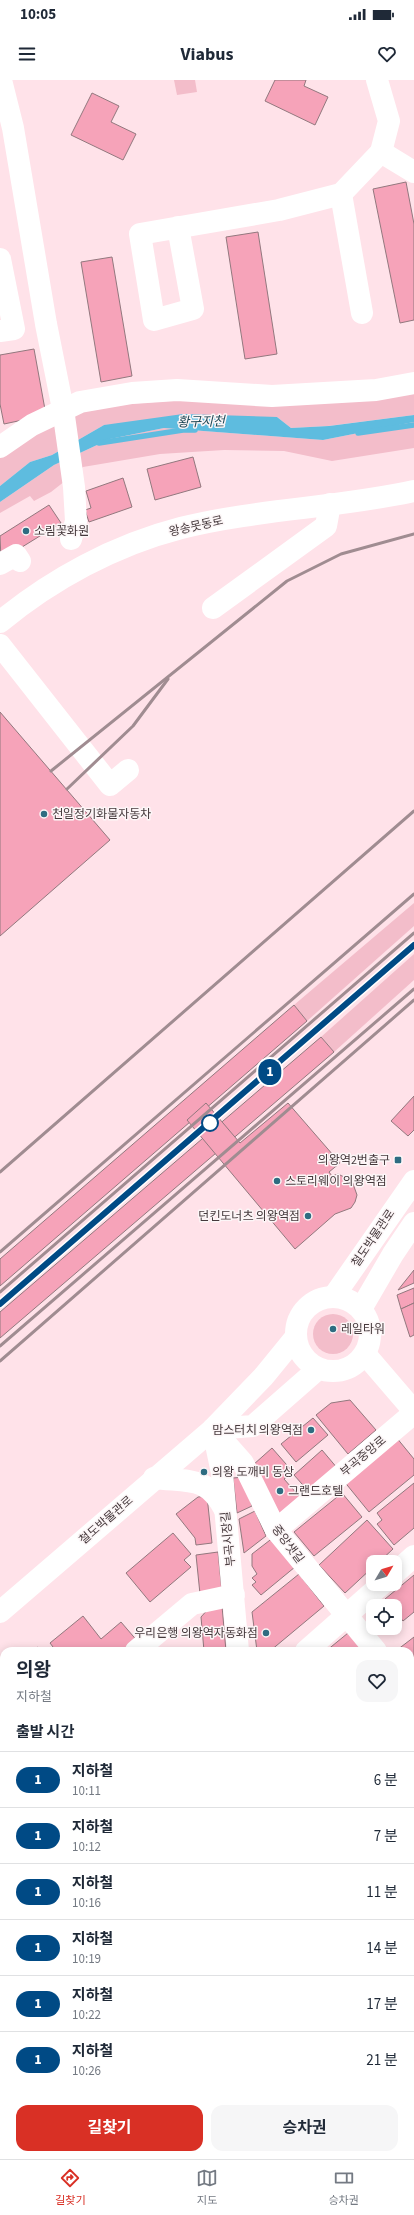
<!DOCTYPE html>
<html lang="ko">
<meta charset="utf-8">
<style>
body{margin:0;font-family:"Source Sans 3","Noto Sans KR",sans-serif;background:#f6f6f7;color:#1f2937;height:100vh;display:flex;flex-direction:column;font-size:15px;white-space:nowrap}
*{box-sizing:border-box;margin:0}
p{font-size:13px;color:#747a83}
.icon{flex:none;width:22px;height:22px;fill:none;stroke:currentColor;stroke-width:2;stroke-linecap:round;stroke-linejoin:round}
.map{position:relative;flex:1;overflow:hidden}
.sheet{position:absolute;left:0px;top:1567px;width:414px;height:512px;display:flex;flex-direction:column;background:#fff;border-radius:12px 12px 0 0;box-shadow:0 2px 10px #0003}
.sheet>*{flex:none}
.badge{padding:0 8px;border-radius:13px;font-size:14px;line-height:26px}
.needle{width:26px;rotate:52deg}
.controls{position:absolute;left:366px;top:1475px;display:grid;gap:8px}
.controls a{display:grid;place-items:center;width:36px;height:36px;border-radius:8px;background:#fff;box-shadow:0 2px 10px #0003;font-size:20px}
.map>.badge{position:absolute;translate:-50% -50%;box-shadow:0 0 0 2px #fff}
h2{padding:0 16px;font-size:15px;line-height:36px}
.round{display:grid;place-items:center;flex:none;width:42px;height:42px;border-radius:12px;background:#f6f6f7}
.head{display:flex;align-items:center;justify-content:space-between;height:68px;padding:0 16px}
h1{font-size:19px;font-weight:700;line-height:30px}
.primary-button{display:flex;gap:8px;margin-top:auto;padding:8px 16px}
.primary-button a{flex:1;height:46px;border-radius:12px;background:#d93025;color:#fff;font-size:16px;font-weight:700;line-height:46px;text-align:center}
.primary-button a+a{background:#f6f6f7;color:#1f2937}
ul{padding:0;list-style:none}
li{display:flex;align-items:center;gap:12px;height:56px;padding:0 16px;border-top:1px solid #e0e1e3}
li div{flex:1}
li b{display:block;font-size:15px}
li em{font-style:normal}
li .badge{min-width:44px;font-weight:700;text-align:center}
.status{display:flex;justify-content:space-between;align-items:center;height:28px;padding:0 20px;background:#fff;direction:ltr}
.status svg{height:11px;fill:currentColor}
header{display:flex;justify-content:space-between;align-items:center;height:52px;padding:0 16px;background:#fff;font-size:18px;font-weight:700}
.tabs{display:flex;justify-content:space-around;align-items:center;height:56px;border-top:1px solid #e0e1e3;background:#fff;font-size:11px;color:#747a83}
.tabs a{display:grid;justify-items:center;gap:2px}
.tabs .active{color:#d93025}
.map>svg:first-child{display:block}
.green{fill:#f3bdca}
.water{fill:#5ebcdf}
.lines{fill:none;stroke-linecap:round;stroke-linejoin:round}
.stream{stroke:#5ebcdf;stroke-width:5.5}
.building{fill:#f6a3b9;stroke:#92787e}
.minor-tunnel{stroke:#dac0c6;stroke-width:22;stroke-dasharray:22 11;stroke-linecap:butt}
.minor{stroke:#fff;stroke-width:22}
.rail{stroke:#a08c91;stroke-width:3}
.line-casing{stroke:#fff;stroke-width:9}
.line{stroke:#004a85;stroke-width:6}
.poi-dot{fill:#2e6c81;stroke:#fcf6f7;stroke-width:1.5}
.stop-dot{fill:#fff;stroke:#004a85;stroke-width:2}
.labels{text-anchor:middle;stroke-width:3;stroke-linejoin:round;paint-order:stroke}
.street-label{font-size:12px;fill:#45393c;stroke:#fcf6f7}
.poi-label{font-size:12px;fill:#45393c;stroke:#fcf6f7;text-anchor:start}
.water-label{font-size:13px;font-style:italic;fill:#1f4957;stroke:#fcf6f7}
</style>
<div class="status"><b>10:05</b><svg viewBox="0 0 49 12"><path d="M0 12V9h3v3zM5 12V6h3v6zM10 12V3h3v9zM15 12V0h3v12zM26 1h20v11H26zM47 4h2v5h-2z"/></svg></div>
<header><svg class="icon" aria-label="menu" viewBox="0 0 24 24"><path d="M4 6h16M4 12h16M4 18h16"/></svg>Viabus<svg class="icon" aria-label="heart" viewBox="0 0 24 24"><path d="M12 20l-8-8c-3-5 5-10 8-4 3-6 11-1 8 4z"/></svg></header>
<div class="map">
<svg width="414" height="2079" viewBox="0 0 414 2079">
<rect width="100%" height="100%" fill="#ffe2e9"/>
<g class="green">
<path d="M 174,0 L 195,0 L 197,12 L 177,15 Z"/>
<path d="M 414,302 L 414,335 L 328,346 L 291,348 L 277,337 L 104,345 L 52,375 L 30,382 L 0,406 L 0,368 L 63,329 Z"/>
<path d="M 414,342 L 414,368 L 332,381 L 284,371 L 224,370 L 160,374 L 83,387 L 51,412 L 34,421 L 30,416 L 0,433 L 0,422 L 54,385 L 110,359 L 164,348 L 323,360 Z"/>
<path d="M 414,823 L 414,846 L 307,941 L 294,925 Z"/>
<path d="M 414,874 L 414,900 L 334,972 L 321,957 Z"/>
<circle cx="333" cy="1254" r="20"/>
</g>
<path class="water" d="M 183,334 L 277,337 L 291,348 L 329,346 L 414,335 L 414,342 L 323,360 L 164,348 L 110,359 L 54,385 L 0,422 L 0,406 L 30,382 L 52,375 L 104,345 Z"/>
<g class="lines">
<g class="stream">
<path d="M 358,353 L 414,345"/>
<path d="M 99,363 L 183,350 L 195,350"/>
</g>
</g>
<g class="building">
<path d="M 275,0 L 306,0 L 304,6 L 328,17 L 315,45 L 265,21 Z"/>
<path d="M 92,13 L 119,26 L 111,42 L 136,54 L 123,80 L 71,55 Z"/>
<path d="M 406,102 L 414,144 L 414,240 L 400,243 L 373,109 Z"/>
<path d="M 258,152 L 277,274 L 245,279 L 226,157 Z"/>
<path d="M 112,177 L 132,296 L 101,302 L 81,182 Z"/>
<path d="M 34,269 L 46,335 L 4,344 L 0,324 L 0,275 Z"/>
<path d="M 193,377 L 201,407 L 155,420 L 147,389 Z"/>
<path d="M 123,398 L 132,427 L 89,442 L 85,430 L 91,428 L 86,411 Z"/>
<path d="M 49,425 L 61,443 L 1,480 L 0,456 Z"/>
<path d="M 0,632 L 110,760 L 0,856 Z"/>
<path d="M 294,925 L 307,941 L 0,1206 L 0,1179 Z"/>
<path d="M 321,957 L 334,972 L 0,1258 L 0,1232 Z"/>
<path d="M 414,1016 L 414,1050 L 408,1056 L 391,1041 Z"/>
<path d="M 206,1023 L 240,1063 L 288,1023 L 340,1083 L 329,1092 L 332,1096 L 338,1094 L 352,1101 L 357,1115 L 355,1122 L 351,1128 L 335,1134 L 295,1169 L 187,1040 Z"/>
<path d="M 414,1190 L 414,1203 L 398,1210 Z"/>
<path d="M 414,1208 L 414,1223 L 401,1229 L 397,1215 Z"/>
<path d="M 414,1223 L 414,1255 L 410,1257 L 401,1229 Z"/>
<path d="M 350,1320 L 376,1350 L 348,1374 L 316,1335 L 331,1323 Z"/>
<path d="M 313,1338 L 328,1355 L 296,1382 L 281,1364 Z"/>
<path d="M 396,1357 L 414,1379 L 414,1395 L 369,1432 L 343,1400 Z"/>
<path d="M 272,1368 L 293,1392 L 284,1399 L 306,1424 L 282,1445 L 253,1385 Z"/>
<path d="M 322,1370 L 338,1389 L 310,1413 L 294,1395 Z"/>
<path d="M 244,1397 L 252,1426 L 237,1433 L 233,1398 Z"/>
<path d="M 414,1403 L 414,1448 L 394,1465 L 377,1444 L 382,1440 L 377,1433 Z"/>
<path d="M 342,1413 L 362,1437 L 314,1476 L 294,1452 Z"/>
<path d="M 207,1416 L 212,1463 L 196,1465 L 195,1458 L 176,1434 L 198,1417 Z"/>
<path d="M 255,1431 L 266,1456 L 244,1473 L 239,1439 Z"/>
<path d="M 367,1440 L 393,1469 L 379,1482 L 373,1482 L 373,1487 L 345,1513 L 319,1485 Z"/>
<path d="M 173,1453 L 191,1474 L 184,1480 L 191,1487 L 150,1522 L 126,1493 Z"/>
<path d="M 274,1457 L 295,1487 L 261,1515 L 252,1505 L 256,1502 L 252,1498 L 257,1494 L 252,1486 L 252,1474 Z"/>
<path d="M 218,1472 L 222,1512 L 200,1514 L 196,1475 Z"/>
<path d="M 299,1494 L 324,1526 L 270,1571 L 257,1571 L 252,1532 Z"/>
<path d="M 414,1495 L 414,1532 L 403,1541 L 395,1531 L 395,1526 L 391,1526 L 385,1519 Z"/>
<path d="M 222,1526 L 226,1571 L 204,1571 L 201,1537 L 210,1527 Z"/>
<path d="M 83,1536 L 101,1559 L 121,1542 L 139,1563 L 129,1571 L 56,1571 L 50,1563 Z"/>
<path d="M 348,1553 L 363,1571 L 326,1571 Z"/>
<path d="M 414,1557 L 414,1591 L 410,1586 L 410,1571 L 397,1570 Z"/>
<path d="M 38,1567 L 41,1571 L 32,1571 Z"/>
<path d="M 414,1641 L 414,1661 L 410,1656 L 410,1644 Z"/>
<path d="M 0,1660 L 4,1664 L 4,1675 L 0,1678 Z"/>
<path d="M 414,1694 L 414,1705 L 410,1700 L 410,1697 Z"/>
<path d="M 4,1710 L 4,1727 L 0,1722 L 0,1713 Z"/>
<path d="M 410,1710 L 414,1715 L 414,1740 L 410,1743 Z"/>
<path d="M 0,1732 L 4,1736 L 4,1743 L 0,1747 Z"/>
<path d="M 4,1748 L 4,1762 L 0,1757 L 0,1752 Z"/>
<path d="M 4,1770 L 4,1815 L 0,1818 L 0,1773 Z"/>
<path d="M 414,1799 L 414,1824 L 410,1819 L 410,1802 Z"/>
<path d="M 0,1868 L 4,1873 L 4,1899 L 1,1901 Z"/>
<path d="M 414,1872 L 414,1914 L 410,1917 L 410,1875 Z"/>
<path d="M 414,1942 L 414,1953 L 410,1948 Z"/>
<path d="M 4,1967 L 4,1995 L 0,1999 L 0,1970 Z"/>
<path d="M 410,1984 L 414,1989 L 414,2004 L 410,2007 Z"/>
<path d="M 414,2006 L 414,2026 L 410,2021 L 410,2010 Z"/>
<path d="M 4,2025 L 4,2070 L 0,2066 L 0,2028 Z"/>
<path d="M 414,2049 L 414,2060 L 410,2055 L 410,2052 Z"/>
<path d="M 8,2075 L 51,2075 L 46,2079 L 12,2079 Z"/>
<path d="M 152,2075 L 181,2075 L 185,2079 L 156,2079 Z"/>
<path d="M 211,2075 L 238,2075 L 239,2079 L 211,2079 Z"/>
<path d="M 300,2075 L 330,2075 L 324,2079 L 301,2079 Z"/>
<path d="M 341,2075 L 391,2075 L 386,2079 L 344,2079 Z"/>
</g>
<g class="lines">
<path class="minor-tunnel" d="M 289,2075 L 289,2079"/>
<g class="minor">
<path d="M 1,0 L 13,48 L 46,244 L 63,329 L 74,407 L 76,441 L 71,459"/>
<path d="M 381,72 L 414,92"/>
<path d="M 341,114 L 362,233"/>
<path d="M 178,147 L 193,229 L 154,240 L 140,154 L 279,130 L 341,114 L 381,72 L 389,41 L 377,0"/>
<path d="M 0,179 L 14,249 L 0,251"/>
<path d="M 0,367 L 32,345 L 80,322 L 132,313 L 177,310 L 272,316 L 376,310 L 414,303"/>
<path d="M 0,484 L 16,475 L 20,481"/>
<path d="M 213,528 L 326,446 L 330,424"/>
<path d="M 0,542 C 52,499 115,465 181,448 C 257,429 337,428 414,411"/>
<path d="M 0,565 L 110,705 L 128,690"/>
<path d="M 334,1216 L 414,1101"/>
<circle cx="333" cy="1254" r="37"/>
<path d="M 361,1229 L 393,1174 L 414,1143"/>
<path d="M 365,1274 L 414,1331"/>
<path d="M 213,1349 L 243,1383 L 276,1450 L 376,1571"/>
<path d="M 213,1349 L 253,1346 L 318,1289"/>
<path d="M 213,1350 L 222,1393 L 238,1571"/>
<path d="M 154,1398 C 188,1402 207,1395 225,1430"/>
<path d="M 276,1450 L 414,1333"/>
<path d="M 395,1493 L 414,1476"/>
<path d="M 0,1532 L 213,1349 L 264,1296 L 295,1258"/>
<path d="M 136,1571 L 192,1524 L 234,1515"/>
<path d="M 306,1571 L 382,1504"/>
<path d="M 410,1610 L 414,1615"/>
<path d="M 410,1634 L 414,1631"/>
<path d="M 0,1697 L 4,1693"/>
<path d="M 410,1789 L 414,1785"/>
<path d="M 0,1835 L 4,1831"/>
<path d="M 410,1837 L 414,1842"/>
<path d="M 0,1927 L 4,1932"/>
<path d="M 410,1929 L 414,1925"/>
<path d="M 70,2079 L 74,2075"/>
<path d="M 248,2079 L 274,2075"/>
</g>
<g class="rail">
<path d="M 51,691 L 287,501 L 341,474 L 414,454"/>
<path d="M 67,709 L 133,646 L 168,599"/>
<path d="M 0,1092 L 414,731"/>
<path d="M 0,1172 L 414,814"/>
<path d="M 0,1212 L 414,853"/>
<path d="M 0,1224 L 414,865"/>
<path d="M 0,1266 L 414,909"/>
<path d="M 0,1281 L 414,920"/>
</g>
</g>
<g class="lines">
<g class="line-casing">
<path id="line" d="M 0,1224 L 414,865"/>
</g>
<use href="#line" class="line"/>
</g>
<g class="poi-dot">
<circle cx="26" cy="451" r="4"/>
<circle cx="44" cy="734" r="4"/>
<rect x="394" y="1076" width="8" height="8" rx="2"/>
<circle cx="277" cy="1101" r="4"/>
<circle cx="308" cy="1136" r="4"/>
<circle cx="333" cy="1249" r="4"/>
<circle cx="311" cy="1350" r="4"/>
<circle cx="204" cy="1392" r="4"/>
<circle cx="280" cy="1411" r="4"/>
<circle cx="266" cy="1553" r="4"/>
</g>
<circle class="stop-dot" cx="210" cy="1043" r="8"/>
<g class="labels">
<g class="street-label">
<text transform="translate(196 446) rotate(-13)" y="4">왕송못동로</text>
<text transform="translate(373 1158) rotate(-56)" y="4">철도박물관로</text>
<text transform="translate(363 1376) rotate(-40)" y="4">부곡중앙로</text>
<text transform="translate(106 1440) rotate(-41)" y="4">철도박물관로</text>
<text transform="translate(228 1459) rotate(-96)" y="4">부곡시장길</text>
<text transform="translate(288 1464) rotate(53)" y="4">중앙샛길</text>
</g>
<g class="poi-label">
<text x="34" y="455">소림꽃화원</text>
<text x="52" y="738">천일정기화물자동차</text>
<text x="390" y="1084" text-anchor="end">의왕역2번출구</text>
<text x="285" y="1105">스토리웨이 의왕역점</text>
<text x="300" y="1140" text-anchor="end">던킨도너츠 의왕역점</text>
<text x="341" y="1253">레일타워</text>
<text x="303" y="1354" text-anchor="end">맘스터치 의왕역점</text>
<text x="212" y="1396">의왕 도깨비 동상</text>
<text x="288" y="1415">그랜드호텔</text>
<text x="258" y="1557" text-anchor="end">우리은행 의왕역자동화점</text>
</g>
<g class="water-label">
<text transform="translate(201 341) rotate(-1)" y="5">황구지천</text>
</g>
</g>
</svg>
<div class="controls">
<a><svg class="needle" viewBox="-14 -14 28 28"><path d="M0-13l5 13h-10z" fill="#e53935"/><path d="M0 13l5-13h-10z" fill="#747a83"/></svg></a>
<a><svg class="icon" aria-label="locate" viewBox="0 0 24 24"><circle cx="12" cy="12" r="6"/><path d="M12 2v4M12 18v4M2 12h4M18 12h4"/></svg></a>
</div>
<b class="badge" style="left:270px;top:992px;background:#004a85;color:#fff">1</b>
<section class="sheet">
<div class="head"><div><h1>의왕</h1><p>지하철</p></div><a class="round"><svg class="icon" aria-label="heart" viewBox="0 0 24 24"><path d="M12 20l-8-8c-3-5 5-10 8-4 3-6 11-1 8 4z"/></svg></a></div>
<h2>출발 시간</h2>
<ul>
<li><span class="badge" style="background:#004a85;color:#fff">1</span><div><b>지하철</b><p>10:11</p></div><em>6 분</em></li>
<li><span class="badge" style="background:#004a85;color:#fff">1</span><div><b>지하철</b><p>10:12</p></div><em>7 분</em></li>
<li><span class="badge" style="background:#004a85;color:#fff">1</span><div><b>지하철</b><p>10:16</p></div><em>11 분</em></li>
<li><span class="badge" style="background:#004a85;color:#fff">1</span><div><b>지하철</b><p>10:19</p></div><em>14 분</em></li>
<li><span class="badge" style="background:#004a85;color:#fff">1</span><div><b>지하철</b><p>10:22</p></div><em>17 분</em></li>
<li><span class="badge" style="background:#004a85;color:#fff">1</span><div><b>지하철</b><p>10:26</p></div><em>21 분</em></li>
</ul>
<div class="primary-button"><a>길찾기</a><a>승차권</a></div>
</section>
</div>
<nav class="tabs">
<a class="active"><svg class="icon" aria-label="directions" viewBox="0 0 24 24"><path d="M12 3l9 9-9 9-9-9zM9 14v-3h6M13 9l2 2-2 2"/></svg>길찾기</a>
<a><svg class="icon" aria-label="map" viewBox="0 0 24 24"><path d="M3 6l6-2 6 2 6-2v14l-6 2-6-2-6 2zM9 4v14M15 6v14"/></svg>지도</a>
<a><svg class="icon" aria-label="tickets" viewBox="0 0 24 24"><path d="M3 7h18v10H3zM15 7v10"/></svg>승차권</a>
</nav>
